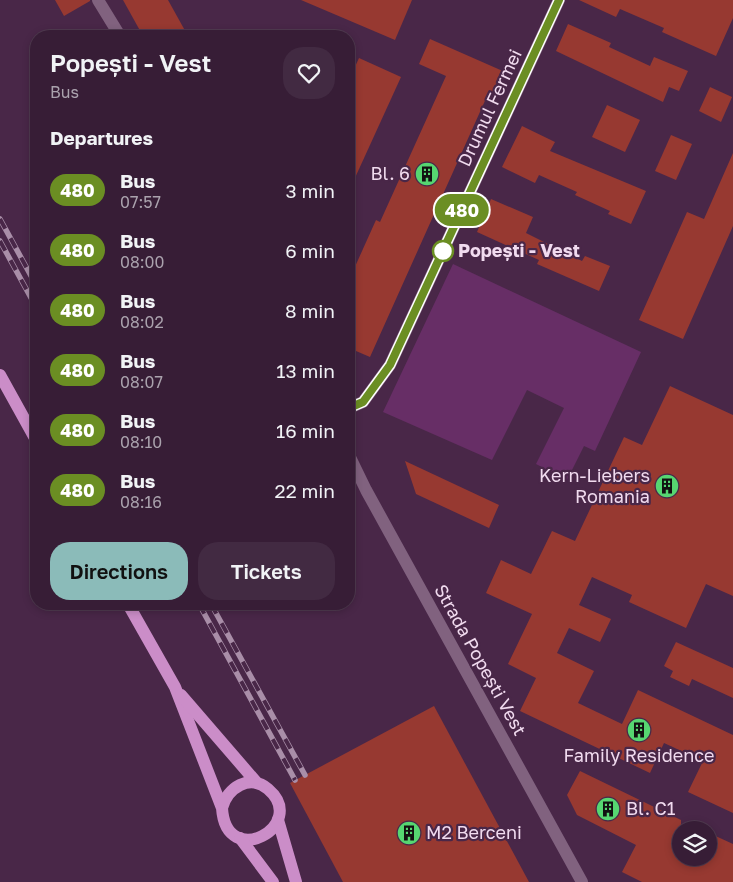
<!DOCTYPE html>
<meta charset="utf-8">
<style>
body{margin:0;font-family:"Golos Text",sans-serif;background:#422a42;color:#f1f3f6;height:100vh;display:flex;flex-direction:column;font-size:19px;white-space:nowrap}
*{box-sizing:border-box;margin:0}
p{font-size:16px;color:#aaa2ad}
.icon{flex:none;width:28px;height:28px;fill:none;stroke:currentColor;stroke-width:2;stroke-linecap:round;stroke-linejoin:round}
.map{position:relative;flex:1;overflow:hidden}
.sheet{position:absolute;left:30px;top:30px;width:325px;height:580px;display:flex;flex-direction:column;background:#371d36;border-radius:20px;box-shadow:0 2px 8px #0003,0 0 0 1px #513b51}
.sheet>*{flex:none}
.badge{padding:0 10px;border-radius:16px;font-size:18px;line-height:32px}
.controls{position:absolute;left:672px;top:821px;display:grid;gap:10px}
.controls a{display:grid;place-items:center;width:45px;height:45px;border-radius:50%;background:#371d36;box-shadow:0 2px 8px #0003,0 0 0 1px #513b51;font-size:25px}
.map>.badge{position:absolute;translate:-50% -50%;box-shadow:0 0 0 2px #fff}
h2{padding:0 20px;font-size:19px;line-height:45px}
.round{display:grid;place-items:center;flex:none;width:52px;height:52px;border-radius:20px;background:#422a42}
.headline{display:flex;align-items:center;justify-content:space-between;height:85px;padding:0 20px}
h1{font-size:24px;font-weight:600;line-height:38px}
.action{display:flex;gap:10px;margin-top:auto;padding:10px 20px}
.action a{flex:1;height:58px;border-radius:20px;background:#8bbbb9;color:#111;font-size:20px;font-weight:600;line-height:58px;text-align:center}
.action a+a{background:#422a42;color:#f1f3f6}
ul{padding:0;list-style:none}
li{display:flex;align-items:center;gap:15px;height:60px;padding:0 20px}
li div{flex:1}
li b{display:block;font-size:19px}
li em{font-style:normal}
li .badge{min-width:55px;font-weight:700;text-align:center}
.map>svg:first-child{display:block}
.green{fill:#672e66}
.building{fill:#973931}
.lines{fill:none;stroke-linecap:round;stroke-linejoin:round}
.minor{stroke:#81627f;stroke-width:12}
.major{stroke:#cb8dc8;stroke-width:12}
.rail-casing{stroke:#a98ea8;stroke-width:5.5}
.rail{stroke:#492748;stroke-width:4;stroke-dasharray:11;stroke-linecap:butt}
.line-casing{stroke:#fff;stroke-width:11}
.line{stroke:#6b8e23;stroke-width:8}
.stop-dot{fill:#fff;stroke:#6b8e23;stroke-width:2.5}
.labels{text-anchor:middle;stroke-width:4.5;stroke-linejoin:round;paint-order:stroke}
.street-label{font-size:18px;fill:#f1dbef;stroke:#492748}
.poi-label{font-size:18px;fill:#f1dbef;stroke:#492748;text-anchor:end}
.stop-label{font-size:18px;font-weight:bold;fill:#f1dbef;stroke:#492748;text-anchor:start}
</style>
<div class="map">
<svg width="733" height="882" viewBox="0 0 733 882">
<rect width="100%" height="100%" fill="#492748"/>
<path class="green" d="M 453,264 L 641,352 L 595,451 L 584,446 L 567,480 L 536,464 L 564,408 L 527,390 L 492,460 L 383,412 Z"/>
<g class="building">
<path d="M 55,0 L 90,0 L 90,1 L 64,16 Z"/>
<path d="M 123,0 L 168,0 L 188,36 L 143,36 Z"/>
<path d="M 301,0 L 412,0 L 395,40 Z"/>
<path d="M 579,0 L 733,0 L 733,18 L 716,56 L 662,32 L 664,28 L 620,9 L 616,17 Z"/>
<path d="M 568,24 L 611,43 L 609,47 L 650,66 L 654,57 L 688,71 L 679,91 L 669,87 L 663,102 L 556,51 Z"/>
<path d="M 430,39 L 505,72 L 495,97 L 488,94 L 370,357 L 349,348 L 349,280 L 376,220 L 380,222 L 446,76 L 419,64 Z"/>
<path d="M 359,58 L 401,77 L 349,191 L 349,80 Z"/>
<path d="M 710,87 L 732,97 L 721,122 L 699,111 Z"/>
<path d="M 607,105 L 640,120 L 625,152 L 592,137 Z"/>
<path d="M 522,126 L 555,142 L 550,151 L 646,191 L 631,224 L 608,214 L 610,211 L 575,195 L 577,192 L 539,175 L 535,183 L 502,167 Z"/>
<path d="M 671,135 L 692,144 L 676,180 L 655,171 Z"/>
<path d="M 733,153 L 733,226 L 683,339 L 639,320 L 687,212 L 704,219 Z"/>
<path d="M 491,199 L 533,217 L 526,233 L 582,261 L 585,256 L 610,266 L 599,291 L 537,264 L 539,260 L 477,232 Z"/>
<path d="M 670,386 L 733,415 L 733,596 L 706,584 L 686,628 L 629,602 L 632,595 L 592,577 L 579,605 L 611,619 L 600,642 L 569,628 L 557,653 L 594,671 L 578,703 L 622,724 L 638,690 L 733,735 L 733,813 L 688,792 L 703,761 L 664,743 L 650,773 L 520,711 L 536,678 L 508,664 L 532,614 L 486,593 L 501,560 L 531,574 L 552,531 L 575,541 L 624,437 L 642,445 Z"/>
<path d="M 405,461 L 499,505 L 489,528 L 416,494 Z"/>
<path d="M 676,642 L 733,668 L 733,698 L 692,679 L 689,686 L 670,677 L 673,671 L 664,666 Z"/>
<path d="M 434,706 L 529,882 L 343,882 L 290,783 Z"/>
<path d="M 580,771 L 681,820 L 681,858 L 709,858 L 709,833 L 733,844 L 733,882 L 642,882 L 622,872 L 636,845 L 577,815 L 567,795 Z"/>
</g>
<g class="lines">
<g class="minor">
<path d="M 98,0 L 120,36"/>
<path d="M 349,408 L 363,402 L 390,365 L 559,0"/>
<path d="M 349,455 L 366,490 L 582,882"/>
</g>
<g class="major">
<path d="M 0,375 L 36,440"/>
<path d="M 128,604 L 175,687 L 222,808 C 226,872 310,825 268,789 C 250,773 227,788 222,808"/>
<path d="M 181,695 L 257,783"/>
<path d="M 278,820 L 296,882"/>
<path d="M 240,838 L 273,882"/>
</g>
<g class="rail-casing">
<g id="rail">
<path d="M 0,219 L 36,285"/>
<path d="M 0,241 L 36,307"/>
<path d="M 199,604 L 295,780"/>
<path d="M 211,604 L 305,775"/>
</g>
</g>
<use href="#rail" class="rail"/>
</g>
<g class="lines">
<g class="line-casing">
<path id="line" d="M 349,408 L 363,402 L 390,365 L 559,0"/>
</g>
<use href="#line" class="line"/>
</g>
<defs>
<g id="building-disc" transform="scale(1.25)"><circle r="9.5" fill="#56d671" stroke="#492748"/><path d="M-4-6H4V6H1V3H-1V6H-4ZM-2.5-4.3h1.7v1.8h-1.7ZM.8-4.3h1.7v1.8H.8ZM-2.5-1h1.7V.8h-1.7ZM.8-1h1.7V.8H.8Z" fill="#111"/></g>
</defs>
<g fill-rule="evenodd">
<use href="#building-disc" x="427" y="174"/>
<use href="#building-disc" x="667" y="486"/>
<use href="#building-disc" x="639" y="730"/>
<use href="#building-disc" x="608" y="809"/>
<use href="#building-disc" x="409" y="833"/>
</g>
<circle class="stop-dot" cx="443" cy="251" r="10"/>
<g class="labels">
<g class="street-label">
<text transform="translate(490 108) rotate(-65)" y="6">Drumul Fermei</text>
<text transform="translate(480 660) rotate(61)" y="6">Strada Popești Vest</text>
</g>
<g class="poi-label">
<text x="410" y="180">Bl. 6</text>
<text x="650" y="482">Kern-Liebers<tspan x="650" dy="21">Romania</tspan></text>
<text x="639" y="762" text-anchor="middle">Family Residence</text>
<text x="626" y="815" text-anchor="start">Bl. C1</text>
<text x="426" y="839" text-anchor="start">M2 Berceni</text>
</g>
<g class="stop-label">
<text x="458" y="257">Popești - Vest</text>
</g>
</g>
</svg>
<div class="controls">
<a><svg class="icon" aria-label="layers" viewBox="0 0 24 24"><path d="M12 4l9 5-9 5-9-5zM3 14l9 5 9-5"/></svg></a>
</div>
<b class="badge" style="left:462px;top:210px;background:#6b8e23;color:#fff">480</b>
<section class="sheet">
<div class="headline"><div><h1>Popești - Vest</h1><p>Bus</p></div><a class="round"><svg class="icon" aria-label="heart" viewBox="0 0 24 24"><path d="M12 20l-8-8c-3-5 5-10 8-4 3-6 11-1 8 4z"/></svg></a></div>
<h2>Departures</h2>
<ul>
<li><span class="badge" style="background:#6b8e23;color:#fff">480</span><div><b>Bus</b><p>07:57</p></div><em>3 min</em></li>
<li><span class="badge" style="background:#6b8e23;color:#fff">480</span><div><b>Bus</b><p>08:00</p></div><em>6 min</em></li>
<li><span class="badge" style="background:#6b8e23;color:#fff">480</span><div><b>Bus</b><p>08:02</p></div><em>8 min</em></li>
<li><span class="badge" style="background:#6b8e23;color:#fff">480</span><div><b>Bus</b><p>08:07</p></div><em>13 min</em></li>
<li><span class="badge" style="background:#6b8e23;color:#fff">480</span><div><b>Bus</b><p>08:10</p></div><em>16 min</em></li>
<li><span class="badge" style="background:#6b8e23;color:#fff">480</span><div><b>Bus</b><p>08:16</p></div><em>22 min</em></li>
</ul>
<div class="action"><a>Directions</a><a>Tickets</a></div>
</section>
</div>
